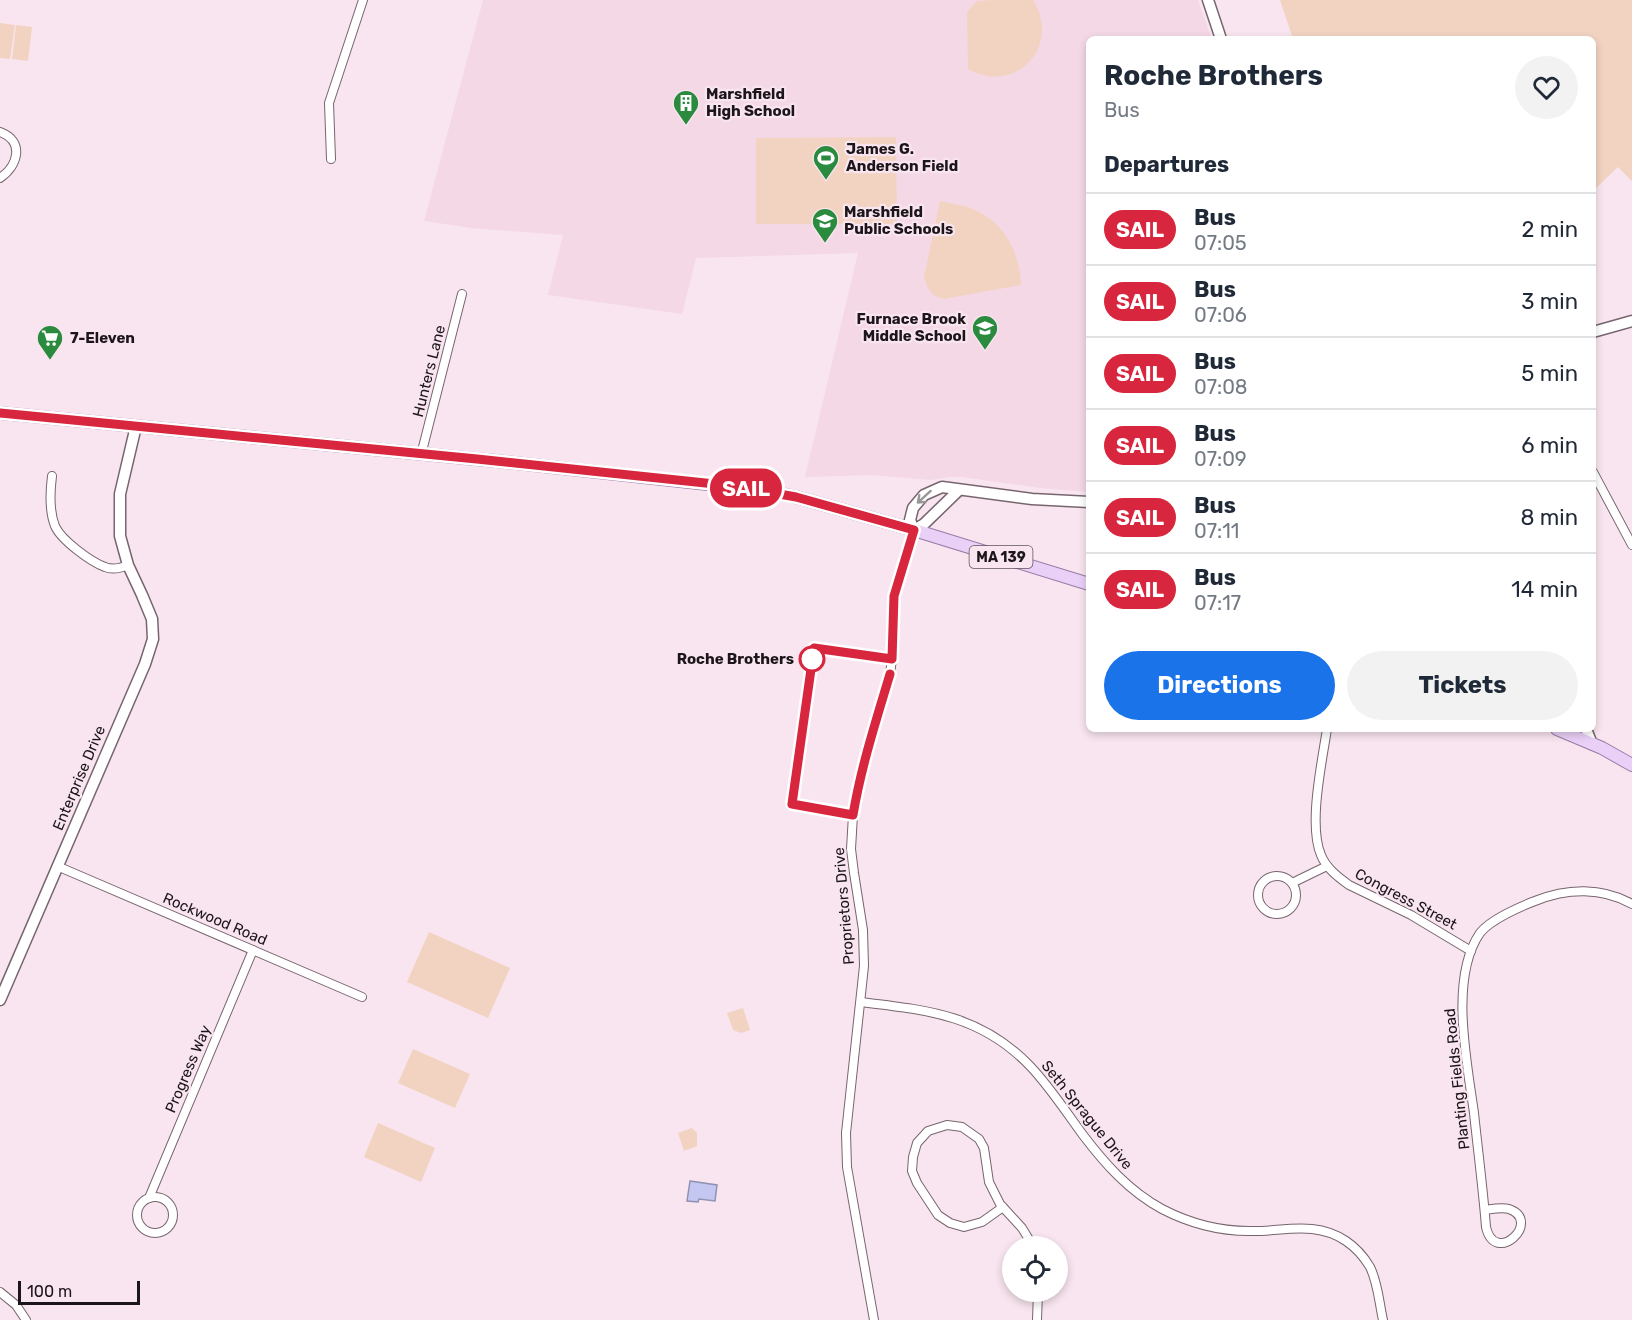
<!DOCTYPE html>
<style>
body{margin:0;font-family:Rubik,sans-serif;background:#f2f2f3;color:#1f2937;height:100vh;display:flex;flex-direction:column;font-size:22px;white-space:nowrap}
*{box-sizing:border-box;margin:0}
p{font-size:20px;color:#747a83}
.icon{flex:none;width:33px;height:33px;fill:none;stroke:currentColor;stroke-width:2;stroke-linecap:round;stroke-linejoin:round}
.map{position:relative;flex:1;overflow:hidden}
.drawer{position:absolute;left:1086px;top:36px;width:510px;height:696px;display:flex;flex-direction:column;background:#fff;border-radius:9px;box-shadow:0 3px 9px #0003}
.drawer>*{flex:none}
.badge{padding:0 12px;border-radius:20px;font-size:21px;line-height:39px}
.buttons{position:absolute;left:1002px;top:1236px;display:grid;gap:12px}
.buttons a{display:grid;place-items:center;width:66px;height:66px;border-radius:50%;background:#fff;box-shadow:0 3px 9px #0003;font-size:30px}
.scale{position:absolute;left:18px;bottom:15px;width:122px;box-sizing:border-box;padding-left:6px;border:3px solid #1c1519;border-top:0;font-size:16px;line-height:21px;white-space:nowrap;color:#1c1519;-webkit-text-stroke:4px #f9e5ef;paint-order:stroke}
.map>.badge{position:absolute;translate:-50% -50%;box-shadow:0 0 0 3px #fff}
h2{padding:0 18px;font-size:22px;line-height:54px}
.round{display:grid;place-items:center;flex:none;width:63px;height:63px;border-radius:32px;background:#f2f2f3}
.overview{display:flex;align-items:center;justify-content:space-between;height:102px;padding:0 18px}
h1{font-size:28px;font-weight:700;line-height:45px}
.cta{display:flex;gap:12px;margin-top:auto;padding:12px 18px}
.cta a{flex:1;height:69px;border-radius:36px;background:#1a73e8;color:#fff;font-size:24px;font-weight:700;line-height:69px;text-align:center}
.cta a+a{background:#f2f2f3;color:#1f2937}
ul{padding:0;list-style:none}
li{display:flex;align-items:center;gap:18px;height:72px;padding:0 18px;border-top:2px solid #e0e1e3}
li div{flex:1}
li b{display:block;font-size:22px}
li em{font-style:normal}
li .badge{min-width:66px;font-weight:700;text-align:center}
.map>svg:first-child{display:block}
.built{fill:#f4d8e6}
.green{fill:#f2d3c2}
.water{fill:#c3c7f2;stroke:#9192b1;stroke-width:1.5}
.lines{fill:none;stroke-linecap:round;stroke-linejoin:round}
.street-casing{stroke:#77656e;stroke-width:10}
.secondary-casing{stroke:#77656e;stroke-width:13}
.primary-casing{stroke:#987aa6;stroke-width:14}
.street{stroke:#fff;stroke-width:8}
.secondary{stroke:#fff;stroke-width:10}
.primary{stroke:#e9d0f7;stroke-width:12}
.oneway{stroke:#999698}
.line-casing{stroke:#fff;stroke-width:14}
.line{stroke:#d7263d;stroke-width:9}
.stop-dot{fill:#fff;stroke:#d7263d;stroke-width:3}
.labels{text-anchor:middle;stroke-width:4.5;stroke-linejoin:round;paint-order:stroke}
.shield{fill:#f9e5ef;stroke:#5e5359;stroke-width:1.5}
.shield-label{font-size:14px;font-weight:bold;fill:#1c1519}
.poi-label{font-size:15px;font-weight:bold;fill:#1c1519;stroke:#f9e5ef;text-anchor:start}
.street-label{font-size:15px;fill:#1c1519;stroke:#f9e5ef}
.stop-label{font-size:15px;font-weight:bold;fill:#1c1519;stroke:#f9e5ef;text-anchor:end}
</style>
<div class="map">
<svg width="1632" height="1320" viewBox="0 0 1632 1320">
<rect width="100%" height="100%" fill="#f9e5ef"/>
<path class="built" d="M 483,0 L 1198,0 L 1212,39 L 1089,39 L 1089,492 L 1040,488 L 962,477 L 949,477 L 931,480 L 872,475 L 805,477 L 858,253 L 696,258 L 682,314 L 548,295 L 563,235 L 471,228 L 424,221 Z"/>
<g class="green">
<path d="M 992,0 L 1033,0 C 1062,46 1016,96 968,69 L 967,12 L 977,1 Z"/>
<path d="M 1280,0 L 1632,0 L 1632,181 L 1618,167 L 1593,191 L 1593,39 L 1293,39 Z"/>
<path d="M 0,23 L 15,25 L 10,59 L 0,58 Z"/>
<path d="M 16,25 L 32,27 L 28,61 L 12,59 Z"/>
<path d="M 896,137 L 897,224 L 756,224 L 756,138 Z"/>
<path d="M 940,201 C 953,204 966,205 977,211 C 1006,225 1020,254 1021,285 L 944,299 C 931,296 927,289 924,277 Z"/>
<path d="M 429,932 L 510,968 L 488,1018 L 407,982 Z"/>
<path d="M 743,1008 L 750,1030 L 741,1033 L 733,1030 L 727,1013 Z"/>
<path d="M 413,1049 L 470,1074 L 455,1108 L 398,1083 Z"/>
<path d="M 378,1123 L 435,1148 L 421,1182 L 364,1157 Z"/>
<path d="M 692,1128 L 697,1133 L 697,1146 L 684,1151 L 678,1133 Z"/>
</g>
<path class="water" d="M 690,1181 L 717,1185 L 715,1201 L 699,1199 L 698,1202 L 687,1201 Z"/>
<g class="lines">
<g class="street-casing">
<g id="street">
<path d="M 0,132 C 25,141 18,166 0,178"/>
<path d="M 331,159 L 329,103 L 363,0"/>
<path d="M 421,455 L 462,294"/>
<path d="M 1593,472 L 1632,545"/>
<path d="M 52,476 C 50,492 49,511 55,526 C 61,540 91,562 105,567 C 112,570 121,568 128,565"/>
<path d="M 1327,729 C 1322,762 1308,825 1321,855 C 1326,868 1338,877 1349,885 L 1411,915 L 1471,951"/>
<path d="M 57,866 L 362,997"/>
<circle cx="1277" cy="895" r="19"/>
<path d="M 1292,883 L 1327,866"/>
<path d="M 861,1002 C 928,1010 981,1015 1030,1066 C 1050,1087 1066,1112 1083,1135 C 1105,1164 1129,1191 1162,1209 C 1189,1223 1218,1231 1249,1231 C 1282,1232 1315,1220 1346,1241 C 1355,1247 1364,1257 1370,1267 C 1378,1283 1379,1302 1383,1320"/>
<circle cx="155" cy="1215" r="18"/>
<path d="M 149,1198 L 253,950"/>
<path d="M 1003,1207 L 982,1222 L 964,1227 L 950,1223 L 938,1215 L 917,1183 L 912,1171 L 913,1157 L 917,1143 L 928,1131 L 947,1125 L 962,1127 L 979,1139 L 984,1148 L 989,1182 L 1000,1204 L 1022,1228 L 1033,1246"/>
<path d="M 1485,1210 C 1492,1209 1502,1207 1509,1209 C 1543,1221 1495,1267 1486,1227 C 1483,1189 1478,1151 1474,1113 C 1467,1062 1449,978 1480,933 C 1490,920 1519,907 1535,901 C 1567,888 1602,887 1632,904"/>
<path d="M 0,1292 L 16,1305 L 26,1320"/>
<path d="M 874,1320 L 847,1167 L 846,1133 L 864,966 L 863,930 L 854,873 L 851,849 L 853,815 L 856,795 L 868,751 L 890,674 L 892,659 L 894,596 L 914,530"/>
<path d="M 1037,1320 L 1038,1292"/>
</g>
</g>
<g class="secondary-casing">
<g id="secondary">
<path d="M 1208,0 L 1221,39"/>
<path d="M 1593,332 L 1632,321"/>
<path d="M 959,490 L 924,524 L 914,530 L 910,520 L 913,508 L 924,495 L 942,487 L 1032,499 L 1089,502"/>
<path d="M 1586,729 L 1592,744"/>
<path d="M 0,1000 L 145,664 L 153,639 L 152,619 L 142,595 L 128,565 L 120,536 L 120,494 L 136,426"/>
</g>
</g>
<g class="primary-casing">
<g id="primary">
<path d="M 0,413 L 496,461 L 763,490 L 796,497 L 914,530 L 1089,584"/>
<path d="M 1557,729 L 1602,748 L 1632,765"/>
</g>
</g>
<use href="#street" class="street"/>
<use href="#secondary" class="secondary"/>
<use href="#primary" class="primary"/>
</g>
<defs><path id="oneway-shaft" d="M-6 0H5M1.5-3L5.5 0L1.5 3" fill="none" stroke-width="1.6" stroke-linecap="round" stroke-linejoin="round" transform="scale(1.5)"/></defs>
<use class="oneway" href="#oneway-shaft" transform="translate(924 497) rotate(138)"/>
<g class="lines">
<g class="line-casing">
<path id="line" d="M 0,413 L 477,459 L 734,486 L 796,497 L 914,530 L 894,596 L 892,659 L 814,648 L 792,804 L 853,815 C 861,767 876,721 890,674"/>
</g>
<use href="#line" class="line"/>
</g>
<defs>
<g id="building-pin" transform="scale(1.35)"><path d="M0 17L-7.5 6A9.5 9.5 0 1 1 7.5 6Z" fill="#2a8a3d" stroke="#f9e5ef"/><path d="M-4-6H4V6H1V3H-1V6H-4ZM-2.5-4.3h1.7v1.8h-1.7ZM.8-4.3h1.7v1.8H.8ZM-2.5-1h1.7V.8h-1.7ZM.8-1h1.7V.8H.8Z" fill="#fff"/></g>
<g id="stadium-pin" transform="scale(1.35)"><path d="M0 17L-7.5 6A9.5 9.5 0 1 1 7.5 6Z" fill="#2a8a3d" stroke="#f9e5ef"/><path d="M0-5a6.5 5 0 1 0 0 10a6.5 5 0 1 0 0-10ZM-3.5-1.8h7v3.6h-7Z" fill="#fff"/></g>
<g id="school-pin" transform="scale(1.35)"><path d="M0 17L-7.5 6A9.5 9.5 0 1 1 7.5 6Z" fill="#2a8a3d" stroke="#f9e5ef"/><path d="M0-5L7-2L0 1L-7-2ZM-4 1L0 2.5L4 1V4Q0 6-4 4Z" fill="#fff"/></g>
<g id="supermarket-pin" transform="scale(1.35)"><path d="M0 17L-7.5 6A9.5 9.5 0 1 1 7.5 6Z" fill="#2a8a3d" stroke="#f9e5ef"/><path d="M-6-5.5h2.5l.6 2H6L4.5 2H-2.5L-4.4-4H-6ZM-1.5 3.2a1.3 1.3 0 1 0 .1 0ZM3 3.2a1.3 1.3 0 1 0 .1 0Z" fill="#fff"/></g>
</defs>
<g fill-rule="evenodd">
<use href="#building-pin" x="686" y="103"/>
<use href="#stadium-pin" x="826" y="158"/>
<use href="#school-pin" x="825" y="221"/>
<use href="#school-pin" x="985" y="328"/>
<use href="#supermarket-pin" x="50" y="338"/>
</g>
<circle class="stop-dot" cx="812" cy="659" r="12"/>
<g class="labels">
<rect class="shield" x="969.5" y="546" width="63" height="22" rx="4.5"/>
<g class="shield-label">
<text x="1001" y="562">MA 139</text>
</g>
<g class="poi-label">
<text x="706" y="99">Marshfield<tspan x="706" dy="17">High School</tspan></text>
<text x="846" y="154">James G.<tspan x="846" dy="17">Anderson Field</tspan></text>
<text x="844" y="217">Marshfield<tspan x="844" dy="17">Public Schools</tspan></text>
<text x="966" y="324" text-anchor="end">Furnace Brook<tspan x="966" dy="17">Middle School</tspan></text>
<text x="70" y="343">7-Eleven</text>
</g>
<g class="street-label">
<text transform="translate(429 371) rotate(-76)" y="5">Hunters Lane</text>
<text transform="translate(79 778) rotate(-67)" y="5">Enterprise Drive</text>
<text transform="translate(1406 899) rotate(28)" y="5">Congress Street</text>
<text transform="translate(844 906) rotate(-95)" y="5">Proprietors Drive</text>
<text transform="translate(215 919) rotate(23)" y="5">Rockwood Road</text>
<text transform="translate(188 1069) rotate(-67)" y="5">Progress Way</text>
<text transform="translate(1457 1079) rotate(-96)" y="5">Planting Fields Road</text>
<text transform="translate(1087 1115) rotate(51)" y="5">Seth Sprague Drive</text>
</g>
<g class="stop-label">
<text x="794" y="664">Roche Brothers</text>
</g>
</g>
</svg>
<div class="buttons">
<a><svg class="icon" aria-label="locate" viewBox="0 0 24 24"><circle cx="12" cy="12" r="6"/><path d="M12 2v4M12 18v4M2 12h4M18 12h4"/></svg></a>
</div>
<div class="scale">100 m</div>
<b class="badge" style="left:746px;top:488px;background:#d7263d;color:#fff">SAIL</b>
<section class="drawer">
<div class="overview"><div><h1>Roche Brothers</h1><p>Bus</p></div><a class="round"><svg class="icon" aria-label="heart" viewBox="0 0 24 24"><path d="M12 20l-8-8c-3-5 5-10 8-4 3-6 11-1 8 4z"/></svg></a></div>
<h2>Departures</h2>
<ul>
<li><span class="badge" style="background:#d7263d;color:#fff">SAIL</span><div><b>Bus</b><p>07:05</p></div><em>2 min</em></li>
<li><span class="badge" style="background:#d7263d;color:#fff">SAIL</span><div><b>Bus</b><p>07:06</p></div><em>3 min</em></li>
<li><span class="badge" style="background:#d7263d;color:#fff">SAIL</span><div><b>Bus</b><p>07:08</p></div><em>5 min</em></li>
<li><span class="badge" style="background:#d7263d;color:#fff">SAIL</span><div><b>Bus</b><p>07:09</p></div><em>6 min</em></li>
<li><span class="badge" style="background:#d7263d;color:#fff">SAIL</span><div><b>Bus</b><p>07:11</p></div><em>8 min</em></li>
<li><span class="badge" style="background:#d7263d;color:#fff">SAIL</span><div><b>Bus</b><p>07:17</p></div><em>14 min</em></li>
</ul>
<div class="cta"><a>Directions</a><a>Tickets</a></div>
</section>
</div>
